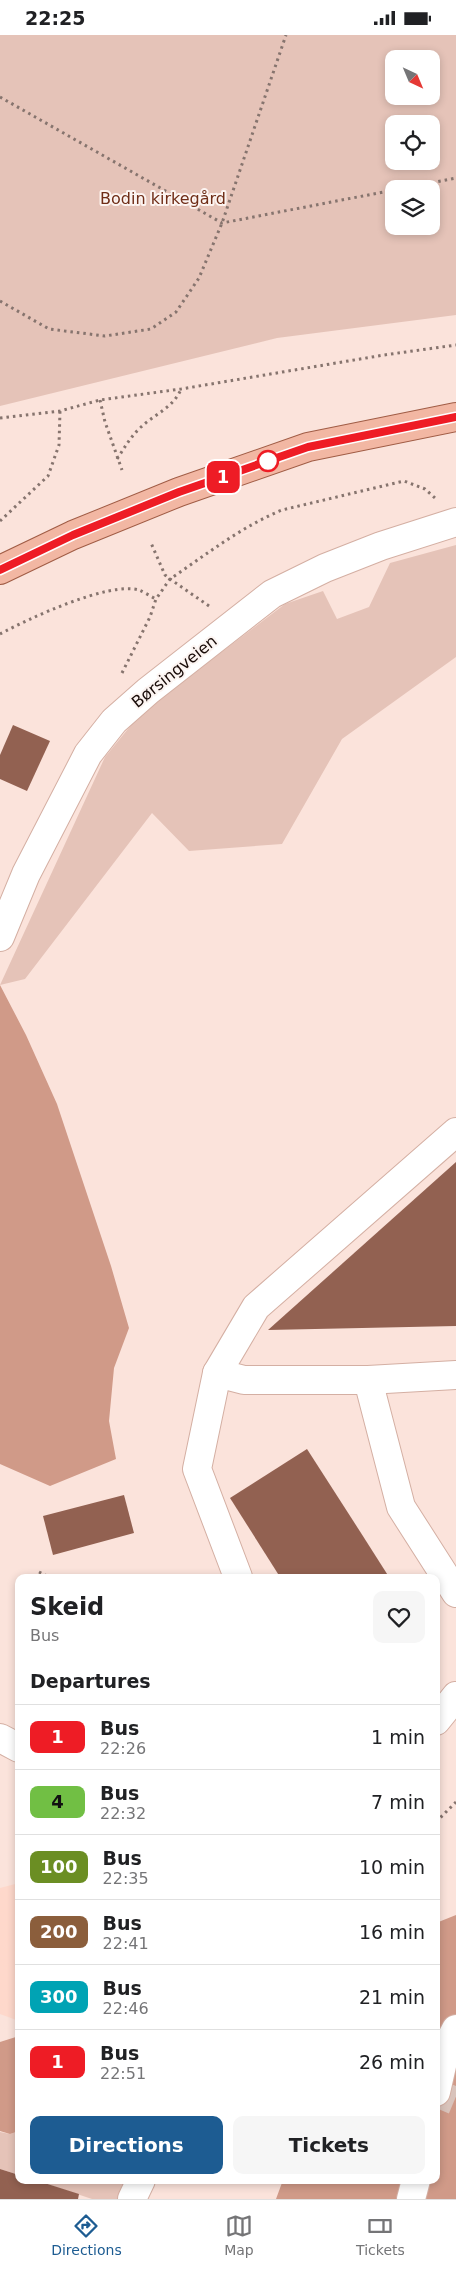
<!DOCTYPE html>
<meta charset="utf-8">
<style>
body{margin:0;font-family:"DejaVu Sans",sans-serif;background:#f6f6f6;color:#202124;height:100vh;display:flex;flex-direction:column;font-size:19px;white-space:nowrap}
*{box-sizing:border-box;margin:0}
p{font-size:16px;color:#757577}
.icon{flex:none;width:28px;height:28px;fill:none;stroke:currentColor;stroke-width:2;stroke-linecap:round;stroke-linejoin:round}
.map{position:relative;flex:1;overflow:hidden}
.details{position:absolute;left:15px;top:1539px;width:425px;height:610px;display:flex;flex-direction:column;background:#fff;border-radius:10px;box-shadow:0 2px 8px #0003}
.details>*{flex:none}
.badge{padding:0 10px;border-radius:8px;font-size:18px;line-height:32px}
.needle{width:32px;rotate:136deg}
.buttons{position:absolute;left:385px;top:15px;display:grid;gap:10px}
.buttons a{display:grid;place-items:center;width:55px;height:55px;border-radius:10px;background:#fff;box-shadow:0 2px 8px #0003;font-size:25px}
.map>.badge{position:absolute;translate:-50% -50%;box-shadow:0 0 0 2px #fff}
h2{padding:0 15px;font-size:19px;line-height:45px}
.round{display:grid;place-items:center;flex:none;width:52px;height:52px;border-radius:10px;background:#f6f6f6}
.headline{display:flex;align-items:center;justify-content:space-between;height:85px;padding:0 15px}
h1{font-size:24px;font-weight:600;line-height:38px}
.primary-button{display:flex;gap:10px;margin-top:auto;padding:10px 15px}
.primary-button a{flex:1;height:58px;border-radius:10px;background:#1d5c92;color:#fff;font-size:20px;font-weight:600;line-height:58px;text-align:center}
.primary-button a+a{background:#f6f6f6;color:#202124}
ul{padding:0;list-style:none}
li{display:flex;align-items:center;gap:15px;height:65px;padding:0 15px;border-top:1px solid #e0e0e0}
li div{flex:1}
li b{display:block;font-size:19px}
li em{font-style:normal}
li .badge{min-width:55px;font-weight:700;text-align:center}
.status{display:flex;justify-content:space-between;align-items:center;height:35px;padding:0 25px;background:#fff;direction:ltr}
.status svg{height:14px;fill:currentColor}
.dock{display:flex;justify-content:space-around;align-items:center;height:70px;border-top:1px solid #e0e0e0;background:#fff;font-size:14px;color:#757577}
.dock a{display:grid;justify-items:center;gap:2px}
.dock .on{color:#1d5c92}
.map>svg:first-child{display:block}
.built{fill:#fed8cb}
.green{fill:#e5c3b8;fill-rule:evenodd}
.forest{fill:#d09a88}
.building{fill:#926151}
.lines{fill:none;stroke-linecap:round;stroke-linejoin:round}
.highway-tunnel{stroke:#d9c3bb;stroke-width:28;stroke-dasharray:28 14;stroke-linecap:butt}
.minor-casing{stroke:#d4afa3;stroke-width:30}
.major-casing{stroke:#a05c45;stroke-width:30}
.path{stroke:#86746e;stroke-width:3;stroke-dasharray:2.5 4;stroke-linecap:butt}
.minor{stroke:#fff;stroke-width:28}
.major{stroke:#f2b7a3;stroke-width:28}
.line-casing{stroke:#fff;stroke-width:11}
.line{stroke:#ee1c25;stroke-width:8}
.stop-dot{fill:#fff;stroke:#ee1c25;stroke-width:2.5}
.labels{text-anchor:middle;stroke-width:4;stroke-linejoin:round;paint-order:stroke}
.park-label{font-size:16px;fill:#6f2d17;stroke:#fcf4f1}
.street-label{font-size:16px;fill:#180b08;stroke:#fcf4f1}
</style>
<div class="status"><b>22:25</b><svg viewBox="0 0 49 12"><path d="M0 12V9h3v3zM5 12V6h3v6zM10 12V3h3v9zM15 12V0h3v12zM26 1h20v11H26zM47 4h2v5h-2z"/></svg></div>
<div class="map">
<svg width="456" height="2164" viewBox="0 0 456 2164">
<rect width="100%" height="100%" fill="#fbe3db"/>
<path class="built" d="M 19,1848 L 19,1986 L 0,1979 L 0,1853 Z"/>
<g class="green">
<path d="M 0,0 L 456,0 L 456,280 L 277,303 L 0,371 ZM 394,24 L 431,24 L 431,61 L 394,61 ZM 394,89 L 431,89 L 431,126 L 394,126 ZM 394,154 L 431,154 L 431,191 L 394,191 Z"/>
<path d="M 456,510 L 456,622 L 342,704 L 282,809 L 189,816 L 152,778 L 25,944 L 0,950 L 105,722 L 141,678 L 285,569 L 323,556 L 337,584 L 369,572 L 390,528 Z"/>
<path d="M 19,2096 L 19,2140 L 0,2134 L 0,2097 L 10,2099 Z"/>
<path d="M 35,2145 L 115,2145 L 126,2150 L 121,2164 L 92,2164 Z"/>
</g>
<g class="forest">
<path d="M 0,950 L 26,1000 L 57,1069 L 111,1231 L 129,1293 L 114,1333 L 109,1386 L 116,1424 L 50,1451 L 0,1429 Z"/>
<path d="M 456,1880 L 456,2164 L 276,2164 L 283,2145 L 436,2145 L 436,1888 Z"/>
<path d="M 19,2001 L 19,2096 L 10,2099 L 0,2096 L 0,2007 Z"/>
</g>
<g class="building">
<path d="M 13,690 L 50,706 L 27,756 L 0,744 L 0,720 Z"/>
<path d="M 456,1127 L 456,1291 L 268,1295 Z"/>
<path d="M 307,1414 L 361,1498 L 389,1542 L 280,1542 L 230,1463 Z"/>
<path d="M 124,1460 L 134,1498 L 53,1520 L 43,1481 Z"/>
<path d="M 0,2134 L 19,2140 L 19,2145 L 35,2145 L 79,2159 L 78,2164 L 0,2164 Z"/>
</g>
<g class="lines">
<path class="highway-tunnel" d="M 436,2073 L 452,2035"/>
<g class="minor-casing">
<g id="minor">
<path d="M 0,902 L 26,839 L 88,719 L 114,686 L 148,656 L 272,559 L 325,533 L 381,511 L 456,487"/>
<path d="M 217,1338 L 256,1272 L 456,1097"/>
<path d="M 368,1345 L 401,1472 L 456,1558"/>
<path d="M 238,1542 L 197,1434 L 217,1338 L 244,1345 L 368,1345 L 456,1340"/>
<path d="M 436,1686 L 456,1661"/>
<path d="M 0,1703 L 19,1713"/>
<path d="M 436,2057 L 446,2013 L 456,1994"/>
<path d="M 132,2164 L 141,2145"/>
<path d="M 411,2164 L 416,2145"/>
</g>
</g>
<g class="major-casing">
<path id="major" d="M 0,535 L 73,500 L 179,457 L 308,412 L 456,382"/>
</g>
<g class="path">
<path d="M 0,62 L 222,188 L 394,155"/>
<path d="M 400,154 L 456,143"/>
<path d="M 0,266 L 49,294 L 105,301 L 151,294 L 176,277 L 199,243 L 222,188 L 286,0"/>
<path d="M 100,365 L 105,387 L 122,435"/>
<path d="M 0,383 L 60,376 L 100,365 L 181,354 L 384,320 L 456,310"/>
<path d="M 117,424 C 125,412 131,401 141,392 C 155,379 174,372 181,354"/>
<path d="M 0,486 L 48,441 L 59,410 L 60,376"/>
<path d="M 209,571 L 170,544 C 207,519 241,492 282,475 L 404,446 L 425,454 L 435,463"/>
<path d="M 0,599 C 28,584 109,546 139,555 C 144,557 150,561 156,564"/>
<path d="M 122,638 L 150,582 L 156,564 L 170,544 L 165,540 L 151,508"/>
<path d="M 39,1537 L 49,1542"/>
<path d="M 436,1787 L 456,1767"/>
</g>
<use href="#minor" class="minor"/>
<use href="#major" class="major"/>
</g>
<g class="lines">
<g class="line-casing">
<path id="line" d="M 0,535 L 73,500 L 179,457 L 308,412 L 456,382"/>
</g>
<use href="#line" class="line"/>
</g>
<circle class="stop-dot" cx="268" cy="426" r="10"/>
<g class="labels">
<g class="park-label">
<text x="163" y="169">Bodin kirkegård</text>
</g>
<g class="street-label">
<text transform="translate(174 636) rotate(-39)" y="6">Børsingveien</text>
</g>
</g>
</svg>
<div class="buttons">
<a><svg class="needle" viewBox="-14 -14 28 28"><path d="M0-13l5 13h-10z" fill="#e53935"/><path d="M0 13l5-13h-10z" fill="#757577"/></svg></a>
<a><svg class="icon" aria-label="locate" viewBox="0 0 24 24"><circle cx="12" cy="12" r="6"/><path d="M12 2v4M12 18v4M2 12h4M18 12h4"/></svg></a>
<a><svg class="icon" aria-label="layers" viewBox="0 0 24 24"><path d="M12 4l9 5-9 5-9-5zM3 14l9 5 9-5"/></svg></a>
</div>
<b class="badge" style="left:223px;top:442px;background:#ee1c25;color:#fff">1</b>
<section class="details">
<div class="headline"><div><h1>Skeid</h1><p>Bus</p></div><a class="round"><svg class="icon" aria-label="heart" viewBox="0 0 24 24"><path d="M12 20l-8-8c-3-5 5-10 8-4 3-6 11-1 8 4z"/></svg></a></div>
<h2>Departures</h2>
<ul>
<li><span class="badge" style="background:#ee1c25;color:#fff">1</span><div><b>Bus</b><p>22:26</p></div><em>1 min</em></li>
<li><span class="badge" style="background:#71bf44;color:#111">4</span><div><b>Bus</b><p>22:32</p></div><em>7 min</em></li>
<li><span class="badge" style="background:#6b8e23;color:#fff">100</span><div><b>Bus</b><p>22:35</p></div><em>10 min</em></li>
<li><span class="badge" style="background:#8b5e3c;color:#fff">200</span><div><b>Bus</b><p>22:41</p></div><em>16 min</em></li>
<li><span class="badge" style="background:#00a3b4;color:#fff">300</span><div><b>Bus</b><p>22:46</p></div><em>21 min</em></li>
<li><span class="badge" style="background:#ee1c25;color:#fff">1</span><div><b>Bus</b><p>22:51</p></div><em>26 min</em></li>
</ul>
<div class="primary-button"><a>Directions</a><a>Tickets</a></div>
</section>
</div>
<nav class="dock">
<a class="on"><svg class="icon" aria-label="directions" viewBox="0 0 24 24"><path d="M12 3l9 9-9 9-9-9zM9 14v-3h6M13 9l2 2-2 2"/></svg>Directions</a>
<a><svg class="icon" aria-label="map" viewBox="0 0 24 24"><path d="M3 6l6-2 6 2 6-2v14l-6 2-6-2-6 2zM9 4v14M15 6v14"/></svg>Map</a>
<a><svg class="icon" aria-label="tickets" viewBox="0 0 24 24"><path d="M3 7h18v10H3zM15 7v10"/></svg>Tickets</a>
</nav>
